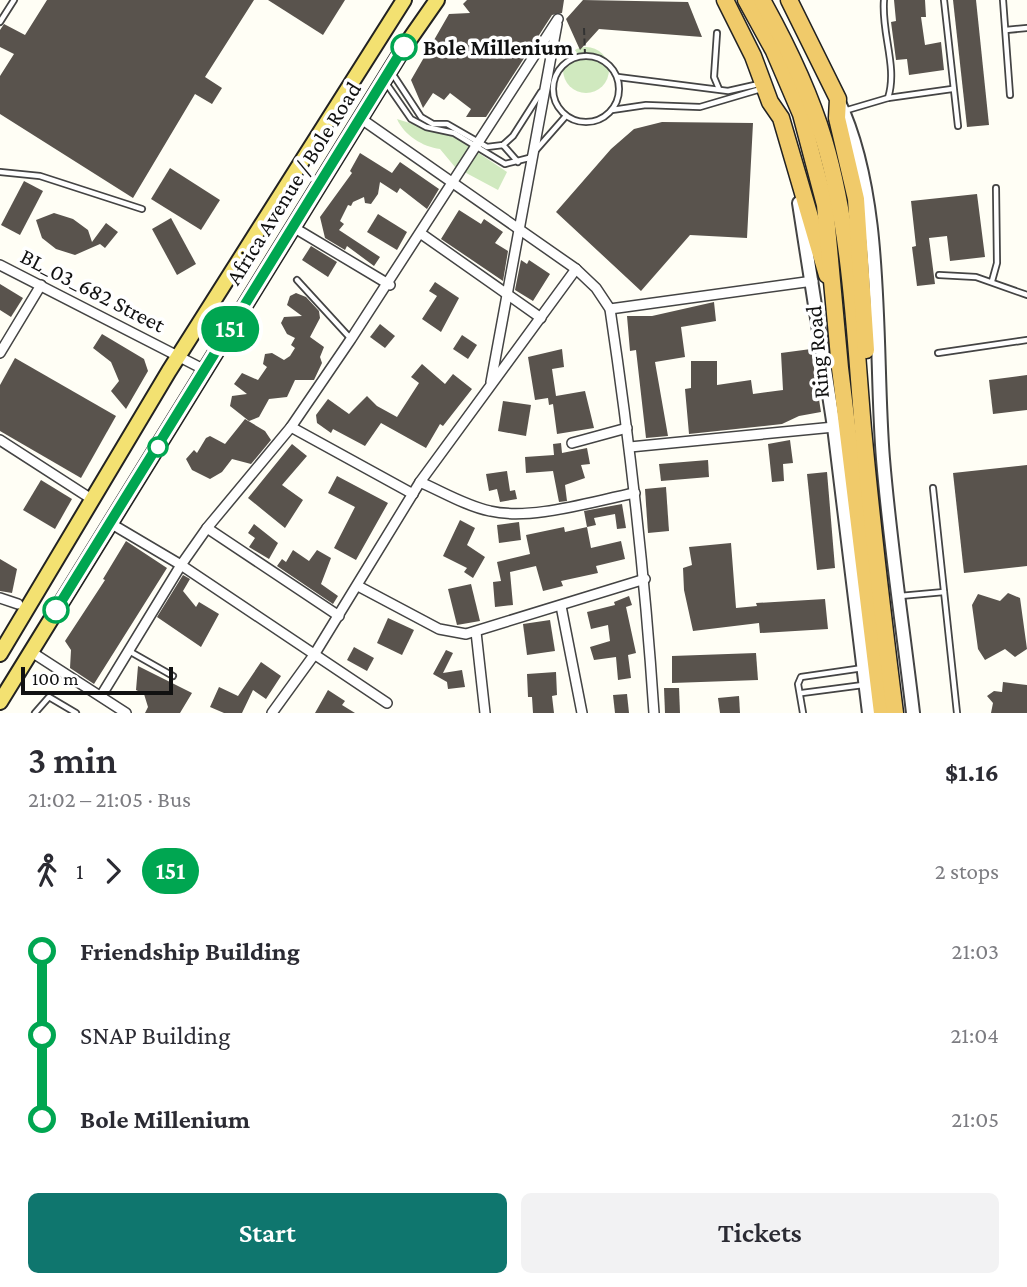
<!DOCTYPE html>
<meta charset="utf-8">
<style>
body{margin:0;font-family:"Crimson Pro",serif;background:#f2f2f3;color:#2b2b33;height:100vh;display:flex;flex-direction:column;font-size:26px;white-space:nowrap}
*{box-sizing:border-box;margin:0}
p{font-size:23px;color:#7c7c81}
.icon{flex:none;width:38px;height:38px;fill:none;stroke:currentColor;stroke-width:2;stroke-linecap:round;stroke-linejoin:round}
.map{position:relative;height:713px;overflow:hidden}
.sheet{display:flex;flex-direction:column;background:#fff;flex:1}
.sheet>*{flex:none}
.badge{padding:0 14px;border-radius:23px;font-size:24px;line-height:46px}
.scale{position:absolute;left:21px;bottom:18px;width:152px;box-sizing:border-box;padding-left:7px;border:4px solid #111;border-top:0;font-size:19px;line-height:24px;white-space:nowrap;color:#111;-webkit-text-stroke:5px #fff;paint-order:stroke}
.map>.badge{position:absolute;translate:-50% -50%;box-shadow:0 0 0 4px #fff}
.legs{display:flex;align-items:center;gap:10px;height:77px;padding:0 28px;font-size:23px}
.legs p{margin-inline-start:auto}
.summary{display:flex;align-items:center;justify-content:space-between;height:119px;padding:0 28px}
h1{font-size:38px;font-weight:600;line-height:52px}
.button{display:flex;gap:14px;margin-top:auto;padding:14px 28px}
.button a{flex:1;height:80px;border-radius:10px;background:#0f766e;color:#fff;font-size:28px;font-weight:600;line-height:80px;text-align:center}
.button a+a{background:#f2f2f3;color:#2b2b33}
ul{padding:0 28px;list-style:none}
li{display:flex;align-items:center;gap:24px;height:84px;font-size:26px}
li i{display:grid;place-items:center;width:10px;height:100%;margin:0 9px;background:currentColor}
li i::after{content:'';width:18px;height:18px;margin:-9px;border:5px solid;border-radius:50%;background:#fff}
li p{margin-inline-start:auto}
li:first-child i{background:linear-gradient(#0000 50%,currentColor 0)}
li:last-child i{background:linear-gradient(currentColor 50%,#0000 0)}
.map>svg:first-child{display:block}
.green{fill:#d0e9bf}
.building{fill:#59534d}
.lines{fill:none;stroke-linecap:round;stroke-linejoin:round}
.service-casing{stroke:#444;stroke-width:8}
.minor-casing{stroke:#444;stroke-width:12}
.tertiary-casing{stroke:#444;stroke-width:16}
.primary-casing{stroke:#222;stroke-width:18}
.trunk-casing{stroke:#222;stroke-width:19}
.path{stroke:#333;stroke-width:2;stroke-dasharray:7 3.5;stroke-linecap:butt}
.service{stroke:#fff;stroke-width:4.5}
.minor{stroke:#fff;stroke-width:9}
.tertiary{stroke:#fff;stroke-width:12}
.primary{stroke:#f3e171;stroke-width:14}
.trunk{stroke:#f0ca6a;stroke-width:16}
.line-1-casing{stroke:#fff;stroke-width:16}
.line-1{stroke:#00a651;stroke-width:10}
.stop-1-dot{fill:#fff;stroke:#00a651;stroke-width:3.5}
.labels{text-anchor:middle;stroke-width:7;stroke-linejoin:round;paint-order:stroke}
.stop-label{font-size:23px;font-weight:bold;fill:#111;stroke:#fff;text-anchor:start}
.street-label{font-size:23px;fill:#111;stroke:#fff}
</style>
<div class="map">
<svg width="1027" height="713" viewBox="0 0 1027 713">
<rect width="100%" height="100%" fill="#fffef5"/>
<g class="green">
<circle cx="586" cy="70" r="23"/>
<path d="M 397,119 L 456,138 L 507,172 L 498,190 L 455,167 L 440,149 C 423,147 404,135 397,119 Z"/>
</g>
<g class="building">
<path d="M 47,0 L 254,0 L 205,77 L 222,88 L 212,104 L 195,94 L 133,198 L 0,114 L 0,76 L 14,54 L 0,47 L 0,30 L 4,24 L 25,35 Z"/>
<path d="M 268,0 L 345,0 L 323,35 Z"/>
<path d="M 467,0 L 564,0 L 562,13 L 552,15 L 486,117 L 466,117 L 471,109 L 450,93 L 444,100 L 433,93 L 423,108 L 411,80 L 449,14 L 470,13 L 463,4 Z"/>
<path d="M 583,0 L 688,2 L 702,37 L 599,29 L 580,50 L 566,19 Z"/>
<path d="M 894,0 L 925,0 L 926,17 L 921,17 L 925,45 L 941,42 L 944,70 L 909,75 L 907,59 L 896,60 L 891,22 L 896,21 Z"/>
<path d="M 953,0 L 976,0 L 989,125 L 967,127 Z"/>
<path d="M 662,122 L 753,123 L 747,238 L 690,235 L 641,291 L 556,212 L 611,149 L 634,129 Z"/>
<path d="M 360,153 L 392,173 L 400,162 L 439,189 L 427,209 L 400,188 L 397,193 L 380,182 L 378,194 L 371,204 L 365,203 L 364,197 L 353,202 L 351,206 L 348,205 L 340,221 L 344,224 L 339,230 L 380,257 L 374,266 L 347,246 L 345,250 L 325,238 L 320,217 L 352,173 L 350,171 Z"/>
<path d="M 170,168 L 220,200 L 201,230 L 151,199 Z"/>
<path d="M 24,181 L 43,191 L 20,235 L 1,225 Z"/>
<path d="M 977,194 L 985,257 L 950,261 L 947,236 L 929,238 L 935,284 L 917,286 L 912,247 L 916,246 L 911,201 Z"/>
<path d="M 459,210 L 481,224 L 484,219 L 503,232 L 495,243 L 508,251 L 503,281 L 441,239 Z"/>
<path d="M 54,213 L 73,219 L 88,230 L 92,242 L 106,223 L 118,232 L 105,248 L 100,244 L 75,255 L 56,249 L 42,238 L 36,220 Z"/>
<path d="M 378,214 L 407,232 L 397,250 L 367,232 Z"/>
<path d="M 171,218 L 196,264 L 177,275 L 152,229 Z"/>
<path d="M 311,246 L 337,262 L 328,277 L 302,260 Z"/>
<path d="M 521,260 L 527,264 L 529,260 L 550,274 L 533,301 L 515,290 Z"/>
<path d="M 435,282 L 459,298 L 441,332 L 422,319 L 437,296 L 429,291 Z"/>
<path d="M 0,284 L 23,298 L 11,317 L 0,310 Z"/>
<path d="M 296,293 L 306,297 L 319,311 L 320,318 L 310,337 L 324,347 L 320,357 L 322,363 L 314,380 L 295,380 L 287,397 L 269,399 L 259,417 L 249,421 L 230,406 L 232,396 L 247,394 L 234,384 L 242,373 L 258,380 L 267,367 L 263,364 L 265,354 L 272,353 L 284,360 L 290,356 L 295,348 L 291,345 L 295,338 L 287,334 L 281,323 L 284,317 L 302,316 L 287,305 L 290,296 Z"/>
<path d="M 714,302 L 716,321 L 681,327 L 685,357 L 655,362 L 668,436 L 646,438 L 636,350 L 630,351 L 627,316 L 652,316 Z"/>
<path d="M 380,324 L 395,336 L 385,348 L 370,337 Z"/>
<path d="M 102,334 L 144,359 L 148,371 L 126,409 L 111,391 L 119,381 L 111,362 L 93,348 Z"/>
<path d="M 462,335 L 477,345 L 468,359 L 453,349 Z"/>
<path d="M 562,349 L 564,367 L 552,369 L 556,396 L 585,391 L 594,428 L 557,434 L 553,404 L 549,405 L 548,398 L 535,400 L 528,357 Z"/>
<path d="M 811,349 L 821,412 L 799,416 L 782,424 L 689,434 L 685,389 L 691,388 L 691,361 L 717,361 L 717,385 L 751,380 L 753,394 L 783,390 L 781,353 Z"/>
<path d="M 15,358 L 116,416 L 81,478 L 0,431 L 0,385 Z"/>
<path d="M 422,364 L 445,384 L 453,374 L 472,389 L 443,426 L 440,424 L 426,448 L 381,423 L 365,446 L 333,429 L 331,433 L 317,423 L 316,415 L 328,399 L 349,414 L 367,396 L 377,406 L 397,417 L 419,383 L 411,377 Z"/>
<path d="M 1027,375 L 1027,410 L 993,414 L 989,380 Z"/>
<path d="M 503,401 L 531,405 L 526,436 L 498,431 Z"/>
<path d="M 245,419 L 265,431 L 271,440 L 251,464 L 232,459 L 222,472 L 210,479 L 192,470 L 186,459 L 194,450 L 197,453 L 206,438 L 210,436 L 225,444 Z"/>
<path d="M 790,440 L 793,463 L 783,464 L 784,481 L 772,482 L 768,444 Z"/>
<path d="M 561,443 L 562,453 L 587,448 L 590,464 L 581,465 L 585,478 L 565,485 L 567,501 L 559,502 L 553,471 L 526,473 L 525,457 L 554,455 L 553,444 Z"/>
<path d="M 292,444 L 307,456 L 282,485 L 303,500 L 285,528 L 248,498 Z"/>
<path d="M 708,460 L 709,477 L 661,481 L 659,464 Z"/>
<path d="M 1027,465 L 1027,566 L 964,573 L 953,473 Z"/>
<path d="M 507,471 L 510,491 L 515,490 L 517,499 L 500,502 L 497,489 L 489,491 L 486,474 Z"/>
<path d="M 827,472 L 835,568 L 817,570 L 807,474 Z"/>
<path d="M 337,476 L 388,503 L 356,560 L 334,548 L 355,507 L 328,493 Z"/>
<path d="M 41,480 L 72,499 L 55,529 L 23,510 Z"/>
<path d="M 666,487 L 669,531 L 648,533 L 645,489 Z"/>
<path d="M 622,504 L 626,528 L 617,529 L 615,514 L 594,518 L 596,525 L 587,527 L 584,511 Z"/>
<path d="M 460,520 L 475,528 L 467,545 L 485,557 L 473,578 L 464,572 L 467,568 L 443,556 Z"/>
<path d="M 519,522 L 521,540 L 499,543 L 497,525 Z"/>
<path d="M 254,524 L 278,543 L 269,559 L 249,547 L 255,538 L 248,533 Z"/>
<path d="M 564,527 L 565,532 L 587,527 L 591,548 L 621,541 L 625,559 L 596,566 L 598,573 L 561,581 L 563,586 L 543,591 L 536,566 L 510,572 L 513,605 L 495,607 L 493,582 L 501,581 L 497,562 L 530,554 L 526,535 Z"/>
<path d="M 126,541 L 167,568 L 94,684 L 70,668 L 71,650 L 65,641 L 105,580 L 103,579 Z"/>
<path d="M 731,543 L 736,608 L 757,606 L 756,603 L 825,599 L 828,629 L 760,633 L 759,623 L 693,631 L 684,590 L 683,568 L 692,565 L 689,547 Z"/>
<path d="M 293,550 L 309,561 L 317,550 L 331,558 L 321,584 L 338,596 L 333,604 L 277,566 L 282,559 L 286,562 Z"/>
<path d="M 0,559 L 17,569 L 12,593 L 0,591 Z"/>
<path d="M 183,575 L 190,579 L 183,591 L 196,607 L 199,602 L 219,614 L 201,647 L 157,617 Z"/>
<path d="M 471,584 L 480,621 L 457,625 L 448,589 Z"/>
<path d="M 1008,593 L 1020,598 L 1027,649 L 1015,657 L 1005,649 L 985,660 L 978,649 L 972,605 L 978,594 L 1000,601 Z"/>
<path d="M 629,596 L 632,605 L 626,607 L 636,653 L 628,655 L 631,678 L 618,680 L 616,657 L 594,660 L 590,647 L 610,641 L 608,625 L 591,629 L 587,612 L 615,605 L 614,602 Z"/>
<path d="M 388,618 L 414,630 L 402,655 L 377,643 Z"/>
<path d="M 550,620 L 555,651 L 527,655 L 523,624 Z"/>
<path d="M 354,647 L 374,658 L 367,671 L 347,660 Z"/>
<path d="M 446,650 L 453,653 L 443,673 L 462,670 L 465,687 L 448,689 L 447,682 L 433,674 Z"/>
<path d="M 756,653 L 758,680 L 672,683 L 672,656 Z"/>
<path d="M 261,662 L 281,676 L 266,699 L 253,690 L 242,713 L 224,713 L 210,707 L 219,687 L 238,696 Z"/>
<path d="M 138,666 L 192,693 L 180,713 L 145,713 L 148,707 L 144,694 L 136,690 Z"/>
<path d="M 556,672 L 557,695 L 552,696 L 554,713 L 533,713 L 532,697 L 528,697 L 527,674 Z"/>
<path d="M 1003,682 L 1027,685 L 1027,713 L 991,713 L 993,703 L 987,696 L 994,691 L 1002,692 Z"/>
<path d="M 664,688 L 679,688 L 680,713 L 665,713 Z"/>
<path d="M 328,690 L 345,701 L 342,705 L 355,713 L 315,713 Z"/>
<path d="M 627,694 L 629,713 L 615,713 L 613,695 Z"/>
<path d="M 739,696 L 740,713 L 720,713 L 718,698 Z"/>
</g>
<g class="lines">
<g class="service-casing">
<g id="service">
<path d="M 884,0 C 881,33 898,67 888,98"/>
<path d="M 944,0 L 958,126"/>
<path d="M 1003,0 L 1010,95"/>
<path d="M 0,22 L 14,0"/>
<path d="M 1006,30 L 1027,28"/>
<path d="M 717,33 L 714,77 L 719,89"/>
<circle cx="586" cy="89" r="33"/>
<path d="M 392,73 L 421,117 L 433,124 L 447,124 L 487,147 L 503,145 L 513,136 L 541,92"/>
<path d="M 618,77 L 728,91 L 759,84"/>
<path d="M 386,83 L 411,119 L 426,127 L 454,133 L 505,164 L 529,158 L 565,117"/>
<path d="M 612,110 L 646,105 L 700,107 L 761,89"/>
<path d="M 844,111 L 888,98 L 952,89"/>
<path d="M 503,145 L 518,162"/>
<path d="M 0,172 L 40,176 L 142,209"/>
<path d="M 939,275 L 976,277 L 1027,295"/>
<path d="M 297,280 L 351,339"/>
<path d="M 992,281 L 997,263 L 996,188"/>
<path d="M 938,353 L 1027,340"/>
<path d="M 933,488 L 957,713"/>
<path d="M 900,596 L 944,592"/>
<path d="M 129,651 L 173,676"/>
<path d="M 802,693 L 863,685"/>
<path d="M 35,713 L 49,697 L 76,713"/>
<path d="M 803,713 L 798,684 L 801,677 L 863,668"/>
</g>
</g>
<g class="minor-casing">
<g id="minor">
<path d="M 360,118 L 576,269 L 596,288 L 610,309 C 630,443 645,577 654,713"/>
<path d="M 293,227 L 390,285"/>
<path d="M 423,235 L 541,318"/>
<path d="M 0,265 L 205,370"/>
<path d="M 610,309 L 813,281"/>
<path d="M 0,353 L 41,285"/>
<path d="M 491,382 L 557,24"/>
<path d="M 291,427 L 413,494"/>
<path d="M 0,440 L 93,500"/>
<path d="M 572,443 L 627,428"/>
<path d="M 630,447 L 834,427"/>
<path d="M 420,482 C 443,492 466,506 490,511 C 531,521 593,501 635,493"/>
<path d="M 110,523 L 181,565 L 387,703"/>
<path d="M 207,528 L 339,616"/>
<path d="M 358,586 L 439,629 L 466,634 L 645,579"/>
<path d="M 0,598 L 18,604"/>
<path d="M 561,606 L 582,713"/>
<path d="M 476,632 L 485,713"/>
<path d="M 30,651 L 126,713"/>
<path d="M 101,696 L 181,565 L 207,528 L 291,427 L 351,339 L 558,19"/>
<path d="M 272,713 L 314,655 L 420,482 L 576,269"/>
</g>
</g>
<g class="tertiary-casing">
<g id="tertiary">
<path d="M 838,100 C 886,200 874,349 883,459 C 890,543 903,628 913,713"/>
<path d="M 799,203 L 834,427 L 869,713"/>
</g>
</g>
<g class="primary-casing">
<g id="primary">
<path d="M 0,654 L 169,371 L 404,0"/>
<path d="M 0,702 L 405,46 L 437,0"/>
</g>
</g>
<g class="trunk-casing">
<g id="trunk">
<path d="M 725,0 L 753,56 L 770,102 L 781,118 L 827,275"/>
<path d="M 746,0 L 774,51 L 801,114 L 825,205 L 840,368 L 882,713"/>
<path d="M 762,0 C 787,45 809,90 824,140 C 851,230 855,336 863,429 C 872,524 883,618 895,713"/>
<path d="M 789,0 L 838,99 L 837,118 L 856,199 L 866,350"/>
</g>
</g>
<path class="path" d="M 584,28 L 585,55"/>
<use href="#service" class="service"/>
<use href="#minor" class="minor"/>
<use href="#tertiary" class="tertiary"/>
<use href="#primary" class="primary"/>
<use href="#trunk" class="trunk"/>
</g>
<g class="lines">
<g class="line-1-casing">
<path id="line-1" d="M 56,610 L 404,47"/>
</g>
<use href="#line-1" class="line-1"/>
</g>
<g class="stop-1-dot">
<circle cx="404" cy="47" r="12"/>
<circle cx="158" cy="447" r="9"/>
<circle cx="56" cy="610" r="12"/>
</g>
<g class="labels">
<g class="stop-label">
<text x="423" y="55">Bole Millenium</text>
</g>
<g class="street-label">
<text transform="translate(293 183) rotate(-58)" y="8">Africa Avenue / Bole Road</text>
<text transform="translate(93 290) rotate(27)" y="8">BL_03_682 Street</text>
<text transform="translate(817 352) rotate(-95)" y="8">Ring Road</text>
</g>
</g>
</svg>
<div class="scale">100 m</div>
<b class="badge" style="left:230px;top:329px;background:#00a651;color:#fff">151</b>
</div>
<section class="sheet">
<div class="summary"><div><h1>3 min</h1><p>21:02 – 21:05 · Bus</p></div><b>$1.16</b></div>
<div class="legs"><svg class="icon" aria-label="walk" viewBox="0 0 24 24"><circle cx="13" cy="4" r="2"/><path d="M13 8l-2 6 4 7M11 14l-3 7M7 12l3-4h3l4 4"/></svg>1<svg class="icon" aria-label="forward" viewBox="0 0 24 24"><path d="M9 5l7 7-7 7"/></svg><b class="badge" style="background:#00a651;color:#fff">151</b><p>2 stops</p></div>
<ul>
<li><i style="color:#00a651"></i><b>Friendship Building</b><p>21:03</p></li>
<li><i style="color:#00a651"></i><span>SNAP Building</span><p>21:04</p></li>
<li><i style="color:#00a651"></i><b>Bole Millenium</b><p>21:05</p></li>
</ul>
<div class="button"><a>Start</a><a>Tickets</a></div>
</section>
